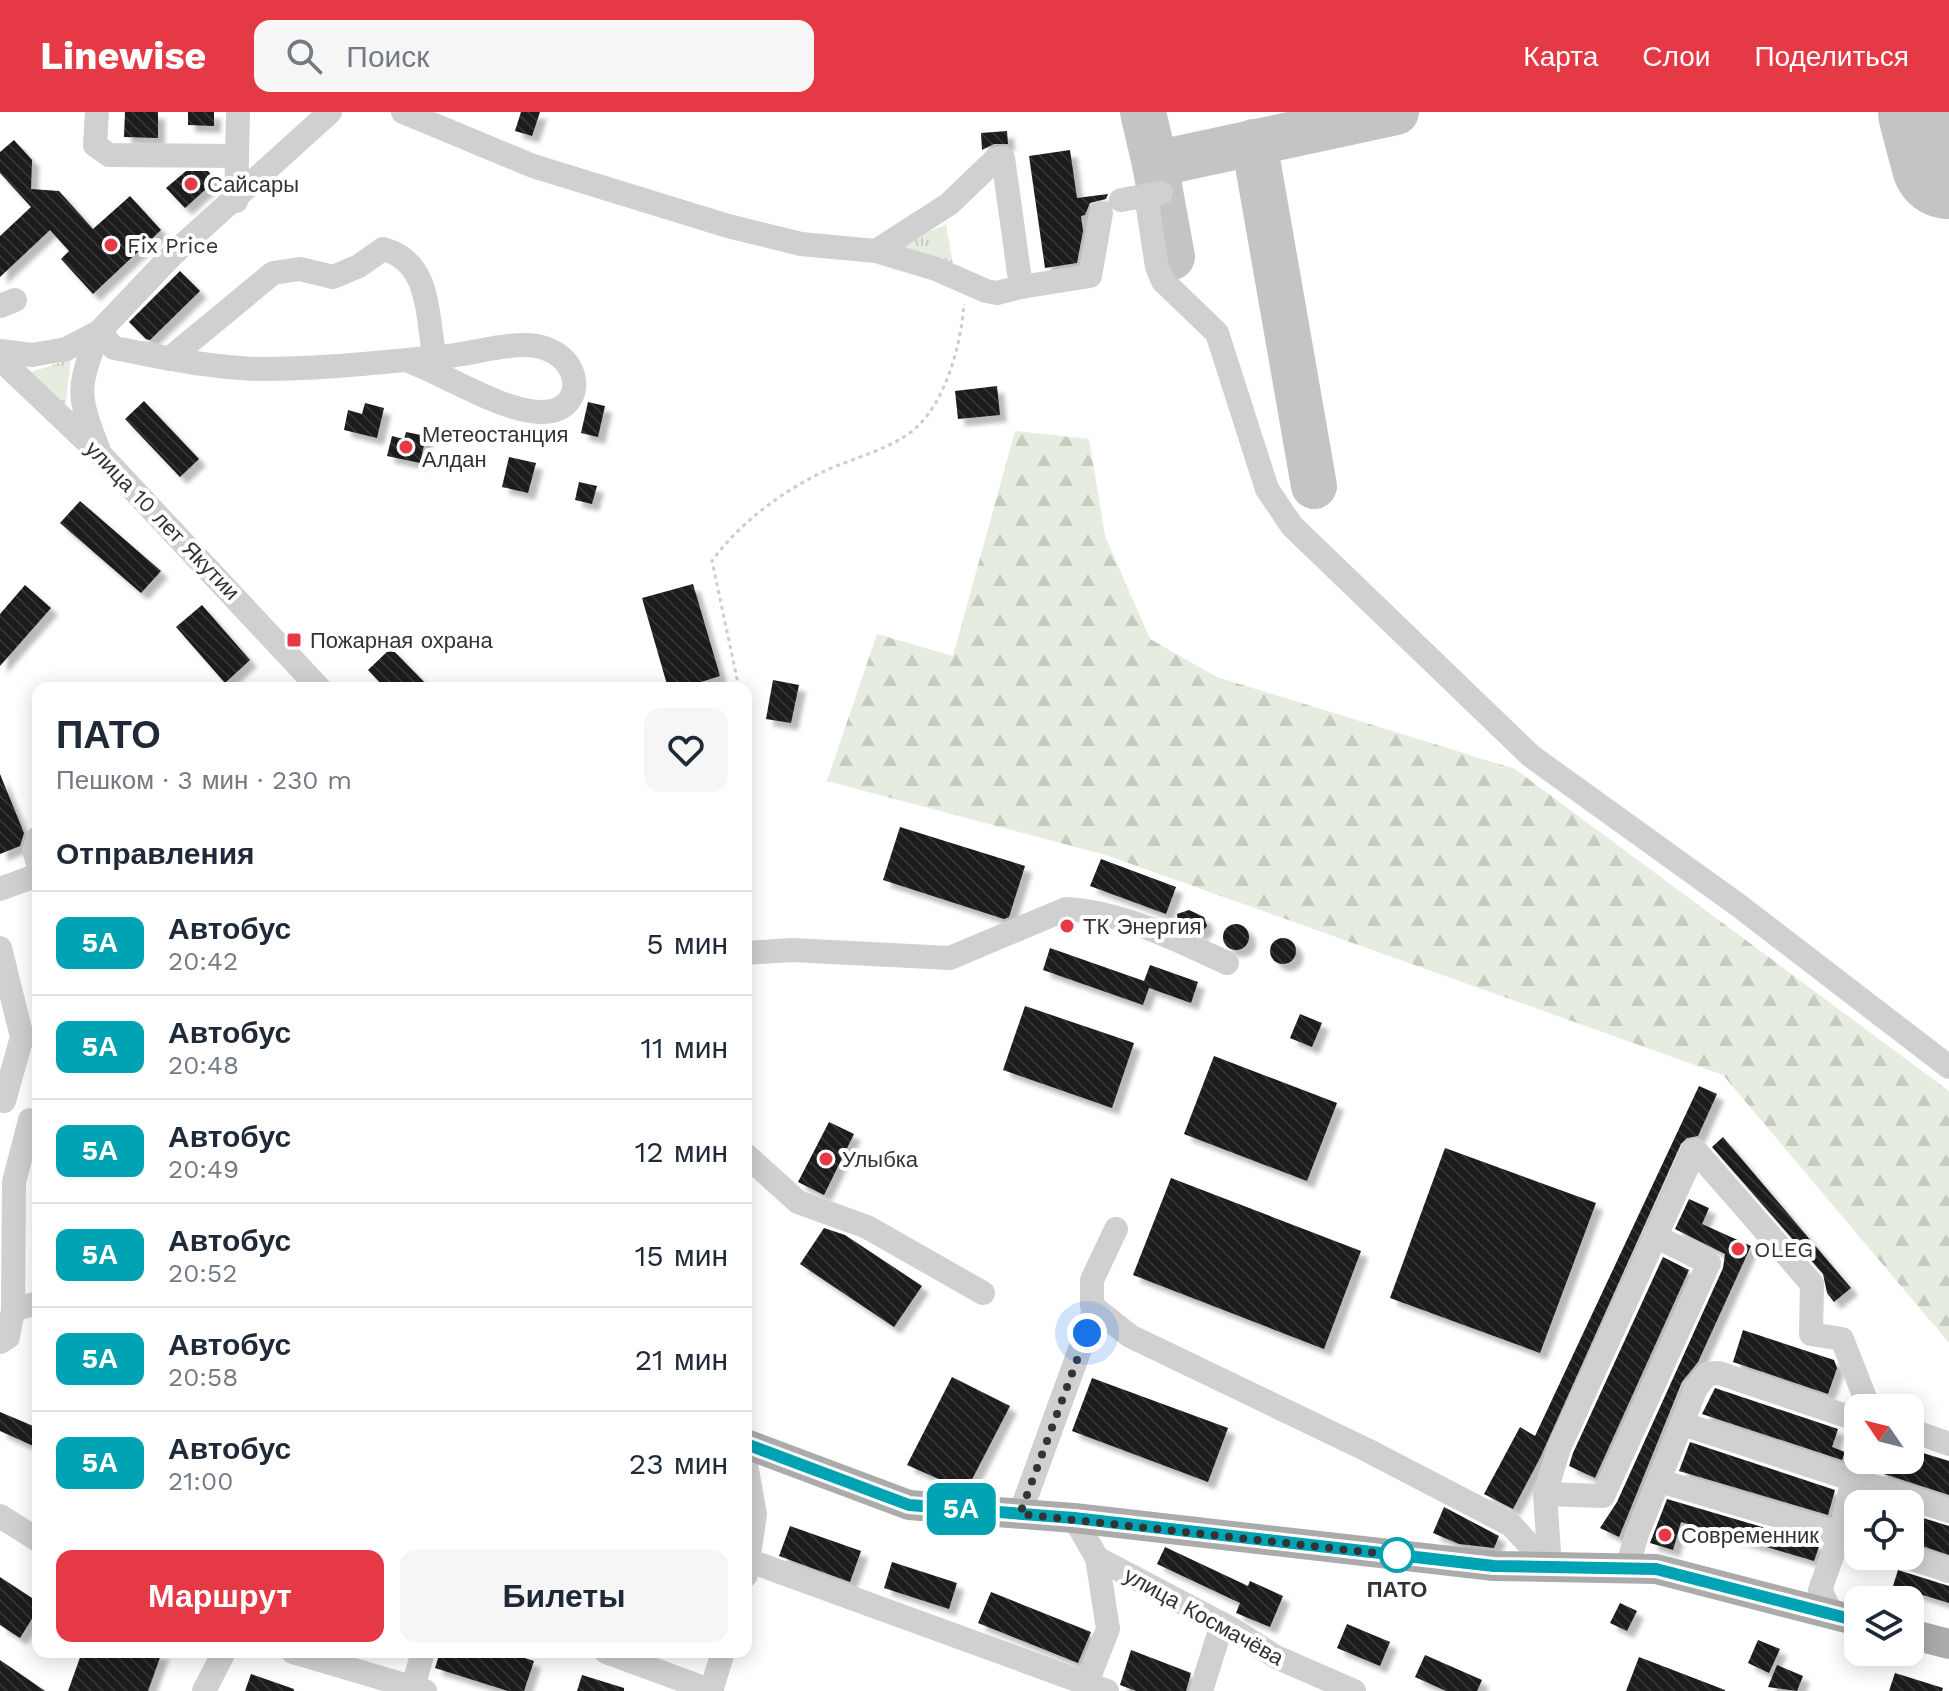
<!DOCTYPE html>
<html lang="ru">
<meta charset="utf-8">
<style>
body{margin:0;font-family:"Work Sans",sans-serif;background:#f6f6f7;color:#1f2937;height:100vh;display:flex;flex-direction:column;font-size:30px;white-space:nowrap}
*{box-sizing:border-box;margin:0}
p{font-size:26px;color:#747a83}
.icon{flex:none;width:44px;height:44px;fill:none;stroke:currentColor;stroke-width:2;stroke-linecap:round;stroke-linejoin:round}
.map{position:relative;flex:1;overflow:hidden}
.sheet{position:absolute;left:32px;top:570px;width:720px;height:976px;display:flex;flex-direction:column;background:#fff;border-radius:16px;box-shadow:0 4px 20px #0003}
.sheet>*{flex:none}
.badge{padding:0 16px;border-radius:12px;font-size:28px;line-height:52px}
.needle{width:52px;rotate:305deg}
.controls{position:absolute;left:1844px;top:1282px;display:grid;gap:16px}
.controls a{display:grid;place-items:center;width:80px;height:80px;border-radius:16px;background:#fff;box-shadow:0 4px 20px #0003;font-size:40px}
.you{position:absolute;width:40px;height:40px;margin:-20px;border:6px solid #fff;border-radius:50%;background:#1a73e8;box-shadow:0 0 0 12px #1a73e833}
.map>.badge{position:absolute;translate:-50% -50%;box-shadow:0 0 0 4px #fff}
h2{padding:0 24px;font-size:30px;line-height:72px}
.round{display:grid;place-items:center;flex:none;width:84px;height:84px;border-radius:16px;background:#f6f6f7}
.headline{display:flex;align-items:center;justify-content:space-between;height:136px;padding:0 24px}
h1{font-size:38px;font-weight:700;line-height:60px}
.action{display:flex;gap:16px;margin-top:auto;padding:16px 24px}
.action a{flex:1;height:92px;border-radius:16px;background:#e63946;color:#fff;font-size:32px;font-weight:700;line-height:92px;text-align:center}
.action a+a{background:#f6f6f7;color:#1f2937}
ul{padding:0;list-style:none}
li{display:flex;align-items:center;gap:24px;height:104px;padding:0 24px;border-top:2px solid #e0e1e3}
li div{flex:1}
li b{display:block;font-size:30px}
li em{font-style:normal}
li .badge{min-width:88px;font-weight:700;text-align:center}
header{display:flex;align-items:center;gap:48px;box-sizing:border-box;height:112px;padding:0 40px;background:#e63946;color:#fff}
header strong{font-size:38px}
nav{display:flex;gap:44px;margin-inline-start:auto;font-size:28px}
.search{width:560px;height:72px;background:#f6f6f7;display:flex;align-items:center;gap:20px;box-sizing:border-box;padding:0 28px;border-radius:16px;color:#747a83;font-size:30px}
.map>svg:first-child{display:block}
.grass{fill:url(#grass-tufts)}
.forest{fill:url(#forest-firs)}
.lines{fill:none;stroke-linecap:round;stroke-linejoin:round}
.taxiway{stroke:#c4c4c4;stroke-width:46}
.runway{stroke:#c4c4c4;stroke-width:116}
.building{fill:url(#building-back-hatch);filter:url(#shadow)}
.path{stroke:#cdcdcd;stroke-width:3;stroke-dasharray:4 4;stroke-linecap:butt}
.minor{stroke:#d0d0d0;stroke-width:24}
.major{stroke:#ababab;stroke-width:30}
.line-casing{stroke:#fff;stroke-width:18}
.line{stroke:#00a3b4;stroke-width:12}
.walk{stroke:#333;stroke-width:8;stroke-dasharray:0 14.4}
.poi-dot{fill:#e63946;stroke:#fff;stroke-width:3}
.stop-dot{fill:#fff;stroke:#00a3b4;stroke-width:4}
.labels{text-anchor:middle;stroke-width:8;stroke-linejoin:round;paint-order:stroke}
.poi-label{font-size:22px;fill:#333;stroke:#fff;text-anchor:start}
.street-label{font-size:22px;fill:#333;stroke:#fff}
.stop-label{font-size:22px;font-weight:bold;fill:#333;stroke:#fff}
</style>
<header>
<strong>Linewise</strong>
<div class="search"><svg class="icon" aria-label="search" viewBox="0 0 24 24"><circle cx="10" cy="10" r="6"/><path d="M15 15l6 6"/></svg>Поиск</div>
<nav><a>Карта</a><a>Слои</a><a>Поделиться</a></nav>
</header>
<div class="map">
<svg width="1949" height="1579" viewBox="0 0 1949 1579">
<defs>
<pattern id="grass-tufts" width="24" height="20" patternUnits="userSpaceOnUse" patternTransform="scale(2)"><rect width="24" height="20" fill="#e6ecdf"/><path d="M3 7l-1-3M5 7V3M7 7l1-3M15 17l-1-3M17 17v-4M19 17l1-3" fill="none" stroke="#c6cbc0"/></pattern>
<pattern id="forest-firs" width="22" height="20" patternUnits="userSpaceOnUse" patternTransform="scale(2)"><rect width="22" height="20" fill="#e6ecdf"/><path d="M5 1l3.5 6h-7zM16 11l3.5 6h-7z" fill="#c6cbc0"/></pattern>
<pattern id="building-back-hatch" width="6" height="6" patternUnits="userSpaceOnUse" patternTransform="scale(2)"><rect width="6" height="6" fill="#1a1a1a"/><path d="M-1 5l2 2M0 0l6 6M5-1l2 2" fill="none" stroke="#333"/></pattern>
<filter id="shadow"><feDropShadow dx="7" dy="7" stdDeviation="2" flood-color="#0004"/></filter>
</defs>
<rect width="100%" height="100%" fill="#fff"/>
<g class="grass">
<path d="M 946,113 L 953,152 L 902,138 L 901,129 Z"/>
<path d="M 71,247 L 65,296 L 28,261 Z"/>
</g>
<path class="forest" d="M 1015,319 L 1089,327 L 1105,424 L 1150,527 L 1217,565 L 1515,657 L 1949,979 L 1949,1231 L 1723,963 L 1106,743 L 827,669 L 877,522 L 953,544 Z"/>
<g class="lines">
<g class="taxiway">
<path d="M 1143,0 L 1155,52"/>
<path d="M 1254,30 L 1314,374"/>
<path d="M 1172,145 L 1155,52 L 1396,0"/>
</g>
<path class="runway" d="M 1936,0 L 1949,49"/>
</g>
<g class="building">
<path d="M 125,0 L 158,0 L 158,26 L 124,25 Z"/>
<path d="M 188,0 L 214,0 L 214,14 L 188,13 Z"/>
<path d="M 521,0 L 540,0 L 532,24 L 515,19 Z"/>
<path d="M 1007,19 L 1008,32 L 994,32 L 982,38 L 981,21 Z"/>
<path d="M 14,28 L 32,48 L 31,77 L 59,79 L 93,117 L 130,84 L 161,118 L 93,182 L 61,147 L 69,139 L 50,118 L 0,165 L 0,124 L 31,95 L 0,61 L 0,40 Z"/>
<path d="M 1070,38 L 1077,86 L 1108,82 L 1106,87 L 1090,91 L 1085,103 L 1081,104 L 1083,119 L 1077,151 L 1045,156 L 1029,44 Z"/>
<path d="M 186,59 L 208,59 L 216,68 L 185,96 L 166,76 Z"/>
<path d="M 180,159 L 200,179 L 150,228 L 146,227 L 129,210 Z"/>
<path d="M 997,274 L 1000,303 L 958,307 L 955,279 Z"/>
<path d="M 144,289 L 199,347 L 180,365 L 125,307 Z"/>
<path d="M 588,290 L 605,294 L 598,325 L 581,321 Z"/>
<path d="M 365,291 L 384,296 L 377,326 L 344,318 L 348,298 L 362,302 Z"/>
<path d="M 406,320 L 426,324 L 420,351 L 387,344 L 392,324 L 404,327 Z"/>
<path d="M 509,345 L 536,351 L 528,381 L 502,375 Z"/>
<path d="M 579,370 L 597,374 L 592,392 L 575,388 Z"/>
<path d="M 80,389 L 161,459 L 141,481 L 60,411 Z"/>
<path d="M 693,472 L 720,564 L 682,576 L 668,576 L 642,486 Z"/>
<path d="M 25,473 L 51,496 L 0,554 L 0,502 Z"/>
<path d="M 202,493 L 250,548 L 225,571 L 176,515 Z"/>
<path d="M 391,536 L 430,576 L 385,576 L 368,558 Z"/>
<path d="M 773,568 L 799,573 L 791,611 L 766,607 Z"/>
<path d="M 0,662 L 24,721 L 20,734 L 0,742 Z"/>
<path d="M 900,715 L 1025,754 L 1009,805 L 1004,807 L 883,768 Z"/>
<path d="M 1101,747 L 1176,775 L 1166,802 L 1090,774 Z"/>
<path d="M 1189,798 L 1204,805 L 1207,814 L 1200,822 L 1178,812 L 1177,802 Z"/>
<circle cx="1236" cy="825" r="13"/>
<circle cx="1283" cy="839" r="13"/>
<path d="M 1050,836 L 1144,869 L 1150,853 L 1198,870 L 1191,891 L 1149,876 L 1143,893 L 1043,858 Z"/>
<path d="M 1025,894 L 1134,931 L 1112,996 L 1003,958 Z"/>
<path d="M 1300,902 L 1322,911 L 1312,935 L 1290,926 Z"/>
<path d="M 1214,944 L 1337,991 L 1307,1069 L 1184,1022 Z"/>
<path d="M 1699,974 L 1717,982 L 1698,1024 L 1687,1026 L 1681,1032 L 1540,1346 L 1513,1397 L 1484,1382 L 1520,1315 L 1535,1324 Z"/>
<path d="M 829,1010 L 854,1022 L 824,1083 L 798,1070 Z"/>
<path d="M 1723,1025 L 1851,1176 L 1834,1190 L 1827,1181 L 1823,1162 L 1712,1035 Z"/>
<path d="M 1445,1036 L 1596,1091 L 1540,1241 L 1390,1186 Z"/>
<path d="M 1171,1066 L 1361,1139 L 1324,1237 L 1133,1163 Z"/>
<path d="M 1689,1087 L 1709,1096 L 1702,1112 L 1751,1134 L 1698,1250 L 1682,1270 L 1619,1425 L 1600,1416 L 1617,1390 L 1723,1156 L 1725,1142 L 1675,1117 Z"/>
<path d="M 824,1116 L 845,1123 L 922,1174 L 894,1215 L 800,1152 Z"/>
<path d="M 1663,1145 L 1689,1158 L 1595,1366 L 1569,1354 L 1573,1341 Z"/>
<path d="M 1743,1218 L 1834,1248 L 1837,1256 L 1828,1282 L 1733,1250 Z"/>
<path d="M 952,1265 L 1010,1294 L 966,1379 L 907,1353 Z"/>
<path d="M 1092,1266 L 1228,1316 L 1208,1370 L 1072,1319 Z"/>
<path d="M 1715,1276 L 1838,1317 L 1832,1335 L 1845,1340 L 1842,1348 L 1702,1302 Z"/>
<path d="M 0,1300 L 38,1316 L 38,1336 L 0,1319 Z"/>
<path d="M 1690,1330 L 1835,1378 L 1828,1403 L 1679,1359 Z"/>
<path d="M 1910,1337 L 1949,1349 L 1949,1383 L 1878,1360 L 1881,1348 L 1910,1348 Z"/>
<path d="M 1667,1387 L 1820,1432 L 1814,1449 L 1681,1410 L 1673,1438 L 1650,1431 Z"/>
<path d="M 1444,1395 L 1499,1424 L 1494,1436 L 1459,1432 L 1433,1421 Z"/>
<path d="M 1910,1402 L 1949,1414 L 1949,1443 L 1910,1430 Z"/>
<path d="M 790,1414 L 861,1439 L 850,1470 L 779,1444 Z"/>
<path d="M 1165,1435 L 1248,1474 L 1250,1469 L 1283,1484 L 1270,1515 L 1236,1501 L 1240,1491 L 1157,1452 Z"/>
<path d="M 892,1450 L 957,1471 L 949,1497 L 884,1476 Z"/>
<path d="M 1898,1458 L 1949,1474 L 1949,1491 L 1893,1474 Z"/>
<path d="M 0,1465 L 38,1490 L 38,1497 L 20,1526 L 0,1513 Z"/>
<path d="M 991,1480 L 1091,1520 L 1078,1551 L 978,1511 Z"/>
<path d="M 1620,1491 L 1637,1499 L 1627,1519 L 1610,1511 Z"/>
<path d="M 1347,1512 L 1390,1530 L 1380,1554 L 1337,1536 Z"/>
<path d="M 1758,1528 L 1780,1537 L 1769,1561 L 1748,1551 Z"/>
<path d="M 1131,1538 L 1191,1561 L 1186,1579 L 1136,1579 L 1120,1573 Z"/>
<path d="M 82,1540 L 162,1540 L 148,1579 L 68,1579 Z"/>
<path d="M 440,1540 L 506,1540 L 534,1549 L 524,1579 L 508,1579 L 435,1556 Z"/>
<path d="M 1425,1543 L 1482,1568 L 1477,1579 L 1446,1579 L 1415,1565 Z"/>
<path d="M 1639,1545 L 1725,1578 L 1725,1579 L 1626,1579 Z"/>
<path d="M 0,1548 L 45,1579 L 0,1579 Z"/>
<path d="M 1777,1553 L 1803,1564 L 1797,1579 L 1768,1575 Z"/>
<path d="M 1895,1561 L 1943,1576 L 1942,1579 L 1889,1579 Z"/>
<path d="M 251,1562 L 294,1577 L 294,1579 L 245,1579 Z"/>
<path d="M 582,1563 L 624,1576 L 624,1579 L 577,1579 Z"/>
</g>
<g class="lines">
<path class="path" d="M 739,576 L 712,449 C 738,412 785,377 827,358 C 854,346 887,338 911,320 C 945,294 961,233 964,192"/>
<g class="minor">
<path d="M 97,0 L 95,33 L 109,43 L 237,44"/>
<path d="M 403,0 L 533,54 L 728,114 L 801,132 L 876,139"/>
<path d="M 1003,46 L 1021,175 L 997,181 L 986,179 L 936,157 L 876,139 L 949,92 L 996,47 Z"/>
<path d="M 1146,83 L 1157,155 L 1163,169 L 1217,221 L 1267,377 L 1292,414 L 1531,644 L 1738,793 L 1949,955"/>
<path d="M 1121,88 L 1161,81"/>
<path d="M 236,89 L 238,0"/>
<path d="M 1021,175 L 1090,164 L 1101,101"/>
<path d="M 0,194 L 15,188"/>
<path d="M 99,220 L 114,236 C 163,245 214,257 264,257 C 322,257 382,250 440,245 C 469,243 495,233 524,233 C 584,233 591,301 541,300 C 500,299 445,262 406,248"/>
<path d="M 0,239 L 32,243 L 66,237 L 99,220 L 172,143 L 330,0"/>
<path d="M 0,247 L 100,342 L 319,576"/>
<path d="M 169,247 L 273,161 L 300,157 L 333,165 L 359,154 L 383,137 C 432,150 426,204 435,246"/>
<path d="M 98,336 C 76,281 78,274 99,220"/>
<path d="M 38,726 L 34,738 L 38,752"/>
<path d="M 0,777 L 38,763"/>
<path d="M 0,836 L 22,925 L 4,989"/>
<path d="M 746,841 L 792,838 L 950,846 L 1066,797 C 1122,800 1175,827 1227,851"/>
<path d="M 30,1008 L 14,1070 L 13,1198 L 38,1191"/>
<path d="M 746,1043 L 798,1090 L 867,1115 L 983,1181"/>
<path d="M 1116,1117 L 1092,1168 L 1092,1194 L 1130,1224 L 1367,1338 L 1511,1413 L 1550,1455"/>
<path d="M 0,1230 L 8,1225 L 13,1198"/>
<path d="M 1683,1312 L 1949,1399"/>
<path d="M 1910,1318 L 1949,1332"/>
<path d="M 746,1353 L 755,1402 L 746,1463"/>
<path d="M 1660,1369 L 1858,1428"/>
<path d="M 1545,1382 L 1603,1384 L 1709,1151 L 1655,1124"/>
<path d="M 1020,1402 L 1095,1196"/>
<path d="M 0,1404 L 38,1428"/>
<path d="M 1074,1406 L 1097,1446 L 1232,1517 L 1276,1545 L 1354,1579"/>
<path d="M 1904,1444 L 1949,1459"/>
<path d="M 750,1449 L 1107,1579"/>
<path d="M 1550,1455 L 1545,1382 L 1559,1336 L 1695,1038 L 1812,1172 L 1811,1222 L 1842,1227 L 1869,1296"/>
<path d="M 1627,1456 L 1637,1422 L 1696,1276 L 1707,1262 L 1719,1261 L 1858,1308"/>
<path d="M 1833,1503 L 1820,1478 L 1840,1422 L 1858,1347"/>
<path d="M 293,1540 L 425,1579"/>
<path d="M 606,1540 L 712,1579"/>
<path d="M 1087,1570 L 1108,1517 L 1097,1446"/>
<path d="M 413,1575 L 423,1540"/>
<path d="M 204,1579 L 224,1540"/>
<path d="M 711,1579 L 723,1540"/>
<path d="M 1201,1579 L 1222,1512"/>
</g>
<g class="major">
<path d="M 746,1332 L 909,1393 L 1074,1406 L 1494,1454 L 1656,1457 L 1858,1509"/>
<path d="M 1910,1522 L 1949,1532"/>
</g>
</g>
<g class="lines">
<g class="line-casing">
<path id="line" d="M 746,1332 L 909,1393 L 1074,1406 L 1494,1454 L 1656,1457 L 1858,1509"/>
</g>
<use href="#line" class="line"/>
<path class="walk" d="M 1087,1221 L 1020,1402 L 1404,1444 L 1397,1443"/>
</g>
<g class="poi-dot">
<circle cx="191" cy="72" r="8"/>
<circle cx="111" cy="133" r="8"/>
<circle cx="406" cy="335" r="8"/>
<rect x="286" y="520" width="16" height="16" rx="4"/>
<circle cx="1067" cy="814" r="8"/>
<circle cx="826" cy="1047" r="8"/>
<circle cx="1738" cy="1137" r="8"/>
<circle cx="1665" cy="1423" r="8"/>
</g>
<circle class="stop-dot" cx="1397" cy="1443" r="16"/>
<g class="labels">
<g class="poi-label">
<text x="207" y="80">Сайсары</text>
<text x="127" y="141">Fix Price</text>
<text x="422" y="330">Метеостанция<tspan x="422" dy="25">Алдан</tspan></text>
<text x="310" y="536">Пожарная охрана</text>
<text x="1083" y="822">ТК Энергия</text>
<text x="842" y="1055">Улыбка</text>
<text x="1754" y="1145">OLEG</text>
<text x="1681" y="1431">Современник</text>
</g>
<g class="street-label">
<text transform="translate(163 408) rotate(46)" y="8">улица 10 лет Якутии</text>
<text transform="translate(1204 1504) rotate(29)" y="8">улица Космачёва</text>
</g>
<g class="stop-label">
<text x="1397" y="1485">ПАТО</text>
</g>
</g>
</svg>
<div class="controls">
<a><svg class="needle" viewBox="-14 -14 28 28"><path d="M0-13l5 13h-10z" fill="#e53935"/><path d="M0 13l5-13h-10z" fill="#747a83"/></svg></a>
<a><svg class="icon" aria-label="locate" viewBox="0 0 24 24"><circle cx="12" cy="12" r="6"/><path d="M12 2v4M12 18v4M2 12h4M18 12h4"/></svg></a>
<a><svg class="icon" aria-label="layers" viewBox="0 0 24 24"><path d="M12 4l9 5-9 5-9-5zM3 14l9 5 9-5"/></svg></a>
</div>
<div class="you" style="left:1087px;top:1221px"></div>
<b class="badge" style="left:961px;top:1397px;background:#00a3b4;color:#fff">5А</b>
<section class="sheet">
<div class="headline"><div><h1>ПАТО</h1><p>Пешком · 3 мин · 230 m</p></div><a class="round"><svg class="icon" aria-label="heart" viewBox="0 0 24 24"><path d="M12 20l-8-8c-3-5 5-10 8-4 3-6 11-1 8 4z"/></svg></a></div>
<h2>Отправления</h2>
<ul>
<li><span class="badge" style="background:#00a3b4;color:#fff">5А</span><div><b>Автобус</b><p>20:42</p></div><em>5 мин</em></li>
<li><span class="badge" style="background:#00a3b4;color:#fff">5А</span><div><b>Автобус</b><p>20:48</p></div><em>11 мин</em></li>
<li><span class="badge" style="background:#00a3b4;color:#fff">5А</span><div><b>Автобус</b><p>20:49</p></div><em>12 мин</em></li>
<li><span class="badge" style="background:#00a3b4;color:#fff">5А</span><div><b>Автобус</b><p>20:52</p></div><em>15 мин</em></li>
<li><span class="badge" style="background:#00a3b4;color:#fff">5А</span><div><b>Автобус</b><p>20:58</p></div><em>21 мин</em></li>
<li><span class="badge" style="background:#00a3b4;color:#fff">5А</span><div><b>Автобус</b><p>21:00</p></div><em>23 мин</em></li>
</ul>
<div class="action"><a>Маршрут</a><a>Билеты</a></div>
</section>
</div>
